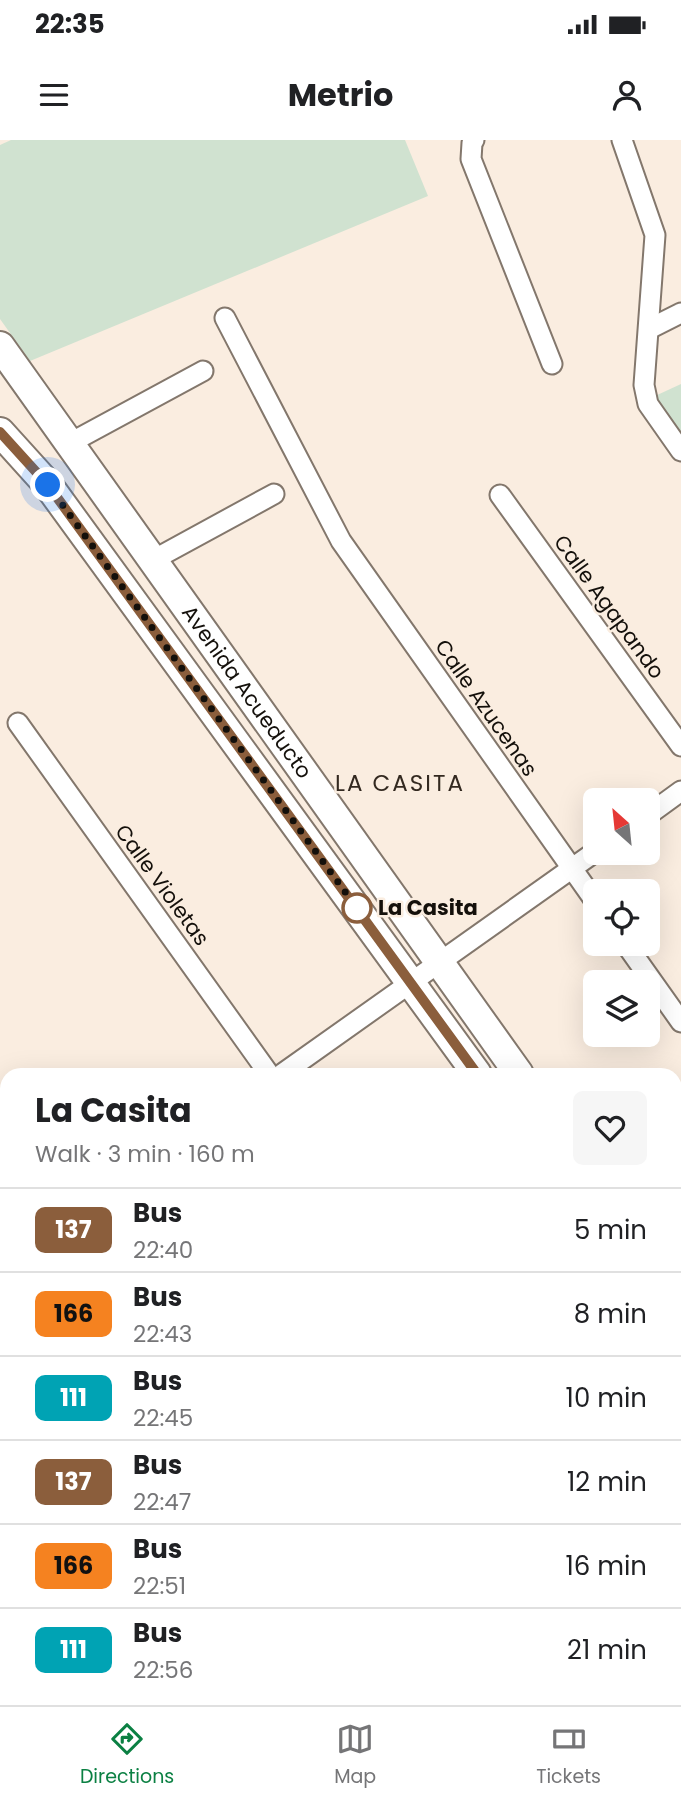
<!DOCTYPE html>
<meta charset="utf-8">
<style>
body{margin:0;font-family:Poppins,sans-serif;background:#f6f6f6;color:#202124;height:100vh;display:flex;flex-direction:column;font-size:26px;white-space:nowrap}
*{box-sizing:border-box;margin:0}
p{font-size:23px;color:#757577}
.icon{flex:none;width:38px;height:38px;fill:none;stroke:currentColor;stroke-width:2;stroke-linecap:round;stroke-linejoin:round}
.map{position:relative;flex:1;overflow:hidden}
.details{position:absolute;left:0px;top:928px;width:682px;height:639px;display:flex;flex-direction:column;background:#fff;border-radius:21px 21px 0 0;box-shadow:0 7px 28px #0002}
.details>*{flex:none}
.badge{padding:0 14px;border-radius:10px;font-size:24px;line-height:46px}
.needle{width:46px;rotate:333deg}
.tools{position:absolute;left:583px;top:648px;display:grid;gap:14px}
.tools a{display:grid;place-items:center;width:77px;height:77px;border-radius:10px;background:#fff;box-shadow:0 7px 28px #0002;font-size:35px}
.you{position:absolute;width:35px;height:35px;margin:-18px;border:5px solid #fff;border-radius:50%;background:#1a73e8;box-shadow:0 0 0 10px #1a73e833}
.map>.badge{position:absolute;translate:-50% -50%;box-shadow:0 0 0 4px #fff}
.round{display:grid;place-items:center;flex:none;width:74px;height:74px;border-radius:10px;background:#f6f6f6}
.summary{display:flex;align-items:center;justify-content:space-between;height:119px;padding:0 35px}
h1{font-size:33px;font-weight:700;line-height:52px}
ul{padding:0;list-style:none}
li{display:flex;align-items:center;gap:21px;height:84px;padding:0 35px;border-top:2px solid #e0e0e0}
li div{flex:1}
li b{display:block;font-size:26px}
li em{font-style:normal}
li .badge{min-width:77px;font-weight:700;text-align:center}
.status{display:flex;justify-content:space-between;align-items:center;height:49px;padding:0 35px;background:#fff;direction:ltr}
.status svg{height:19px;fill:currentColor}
header{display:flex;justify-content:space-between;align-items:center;height:91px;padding:0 35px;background:#fff;font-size:32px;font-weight:700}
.tabs{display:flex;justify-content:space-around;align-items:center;height:98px;border-top:2px solid #e0e0e0;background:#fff;font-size:19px;color:#757577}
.tabs a{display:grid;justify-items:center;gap:4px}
.tabs .on{color:#0b8043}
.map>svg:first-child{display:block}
.built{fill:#f1dfcd}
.green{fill:#d0e2d0}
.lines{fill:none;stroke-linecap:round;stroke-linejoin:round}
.lane-casing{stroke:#83776c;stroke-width:13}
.street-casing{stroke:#83776c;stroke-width:23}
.secondary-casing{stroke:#83776c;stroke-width:32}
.lane{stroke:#fff;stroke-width:10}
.street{stroke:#fff;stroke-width:19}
.secondary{stroke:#fff;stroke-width:28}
.line-casing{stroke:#fff;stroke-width:16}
.line{stroke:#8b5e3c;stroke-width:10}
.walk{stroke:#14100b;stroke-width:7;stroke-dasharray:0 12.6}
.stop-dot{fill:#fff;stroke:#8b5e3c;stroke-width:3.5}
.labels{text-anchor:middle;stroke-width:5;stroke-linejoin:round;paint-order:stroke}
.street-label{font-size:21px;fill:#14100b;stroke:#faede0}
.stop-label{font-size:21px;font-weight:bold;fill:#14100b;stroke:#faede0;text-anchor:start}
.neighbourhood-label{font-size:23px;letter-spacing:2px;fill:#332920;stroke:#faede0}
</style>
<div class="status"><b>22:35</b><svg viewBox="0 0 49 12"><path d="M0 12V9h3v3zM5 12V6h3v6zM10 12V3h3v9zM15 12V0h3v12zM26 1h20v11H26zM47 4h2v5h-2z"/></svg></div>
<header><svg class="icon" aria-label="menu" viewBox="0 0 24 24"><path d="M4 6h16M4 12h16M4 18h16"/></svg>Metrio<svg class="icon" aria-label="person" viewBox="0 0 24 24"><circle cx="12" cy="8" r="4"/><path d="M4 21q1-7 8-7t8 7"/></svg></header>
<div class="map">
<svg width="681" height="1565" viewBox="0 0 681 1565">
<rect width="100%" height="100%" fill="#faede0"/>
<g class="built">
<path d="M 681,1339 L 681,1441 L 676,1436 L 676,1343 Z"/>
<path d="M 676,1465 L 681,1470 L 681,1565 L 567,1565 L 566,1559 L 676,1559 Z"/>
<path d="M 355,1559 L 421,1559 L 424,1565 L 340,1565 Z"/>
</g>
<g class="green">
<path d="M 11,0 L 405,0 L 428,56 L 30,221 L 0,179 L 0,5 Z"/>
<path d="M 681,244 L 681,292 L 655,256 Z"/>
</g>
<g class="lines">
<g class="lane-casing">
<path id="lane" d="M 399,1559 L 403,1565"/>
</g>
<g class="street-casing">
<g id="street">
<path d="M 474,0 L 472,3 L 471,19 L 552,224"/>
<path d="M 622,0 L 655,95 L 644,245 L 648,264 L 681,311"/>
<path d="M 225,178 L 341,401 L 595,761"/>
<path d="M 649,189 L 681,173"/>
<path d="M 70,303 L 203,231"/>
<path d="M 500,355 L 681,606"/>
<path d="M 153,420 L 274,354"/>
<path d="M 18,583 L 269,934"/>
<path d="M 648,675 L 681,651"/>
<path d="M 625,803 L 681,882"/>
<path d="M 282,934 L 595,712"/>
<path d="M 676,1453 L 681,1458"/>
<path d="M 555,1559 L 557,1565"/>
</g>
</g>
<g class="secondary-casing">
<g id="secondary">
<path id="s1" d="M 0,206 L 519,934"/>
<path d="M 0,292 L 48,345 L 477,934"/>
<path d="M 676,1155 L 681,1163"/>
<path d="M 676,1215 L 681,1223"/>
<path d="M 676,1281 L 681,1277"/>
<path d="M 676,1329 L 681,1325"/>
<path d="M 254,1565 L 269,1559"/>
</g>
</g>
<use href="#lane" class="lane"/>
<use href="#street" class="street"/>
<use href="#secondary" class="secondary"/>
</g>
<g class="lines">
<g class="line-casing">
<path id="line" d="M 0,292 L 48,345 L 477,934"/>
</g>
<use href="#line" class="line"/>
<path class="walk" d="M 48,345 L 362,775 L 357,768"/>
</g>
<circle class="stop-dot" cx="357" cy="768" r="14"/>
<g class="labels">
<g class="street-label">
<text transform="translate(609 467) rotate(54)" y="7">Calle Agapando</text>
<text dy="7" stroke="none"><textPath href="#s1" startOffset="425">Avenida Acueducto</textPath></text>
<text transform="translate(486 568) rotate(55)" y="7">Calle Azucenas</text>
<text transform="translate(162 745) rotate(54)" y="7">Calle Violetas</text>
</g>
<g class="stop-label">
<text x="378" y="775">La Casita</text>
</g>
<g class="neighbourhood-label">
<text x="400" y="651">LA CASITA</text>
</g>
</g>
</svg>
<div class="tools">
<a><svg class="needle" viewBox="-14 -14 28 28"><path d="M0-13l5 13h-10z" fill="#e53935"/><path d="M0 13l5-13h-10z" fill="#757577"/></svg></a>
<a><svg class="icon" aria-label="locate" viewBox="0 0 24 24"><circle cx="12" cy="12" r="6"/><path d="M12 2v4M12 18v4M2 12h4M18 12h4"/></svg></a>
<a><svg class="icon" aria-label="layers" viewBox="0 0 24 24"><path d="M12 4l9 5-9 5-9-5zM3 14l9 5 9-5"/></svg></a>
</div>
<div class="you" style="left:48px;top:345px"></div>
<section class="details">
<div class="summary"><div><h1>La Casita</h1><p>Walk · 3 min · 160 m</p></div><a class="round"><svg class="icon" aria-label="heart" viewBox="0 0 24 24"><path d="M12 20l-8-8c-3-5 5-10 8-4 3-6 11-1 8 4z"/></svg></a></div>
<ul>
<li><span class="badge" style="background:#8b5e3c;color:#fff">137</span><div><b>Bus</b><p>22:40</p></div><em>5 min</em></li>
<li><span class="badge" style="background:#f58220;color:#111">166</span><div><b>Bus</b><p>22:43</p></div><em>8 min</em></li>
<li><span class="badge" style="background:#00a3b4;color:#fff">111</span><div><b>Bus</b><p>22:45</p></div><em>10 min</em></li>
<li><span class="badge" style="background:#8b5e3c;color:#fff">137</span><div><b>Bus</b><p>22:47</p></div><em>12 min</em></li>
<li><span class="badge" style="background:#f58220;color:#111">166</span><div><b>Bus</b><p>22:51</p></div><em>16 min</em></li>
<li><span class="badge" style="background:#00a3b4;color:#fff">111</span><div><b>Bus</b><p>22:56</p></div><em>21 min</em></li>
</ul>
</section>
</div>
<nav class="tabs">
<a class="on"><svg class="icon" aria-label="directions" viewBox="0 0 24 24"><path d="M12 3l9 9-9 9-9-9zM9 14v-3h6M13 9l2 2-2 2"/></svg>Directions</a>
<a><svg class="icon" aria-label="map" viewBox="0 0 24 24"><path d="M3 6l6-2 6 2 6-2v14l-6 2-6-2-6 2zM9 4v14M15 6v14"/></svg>Map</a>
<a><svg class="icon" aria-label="tickets" viewBox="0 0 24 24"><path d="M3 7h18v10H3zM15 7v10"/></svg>Tickets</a>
</nav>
